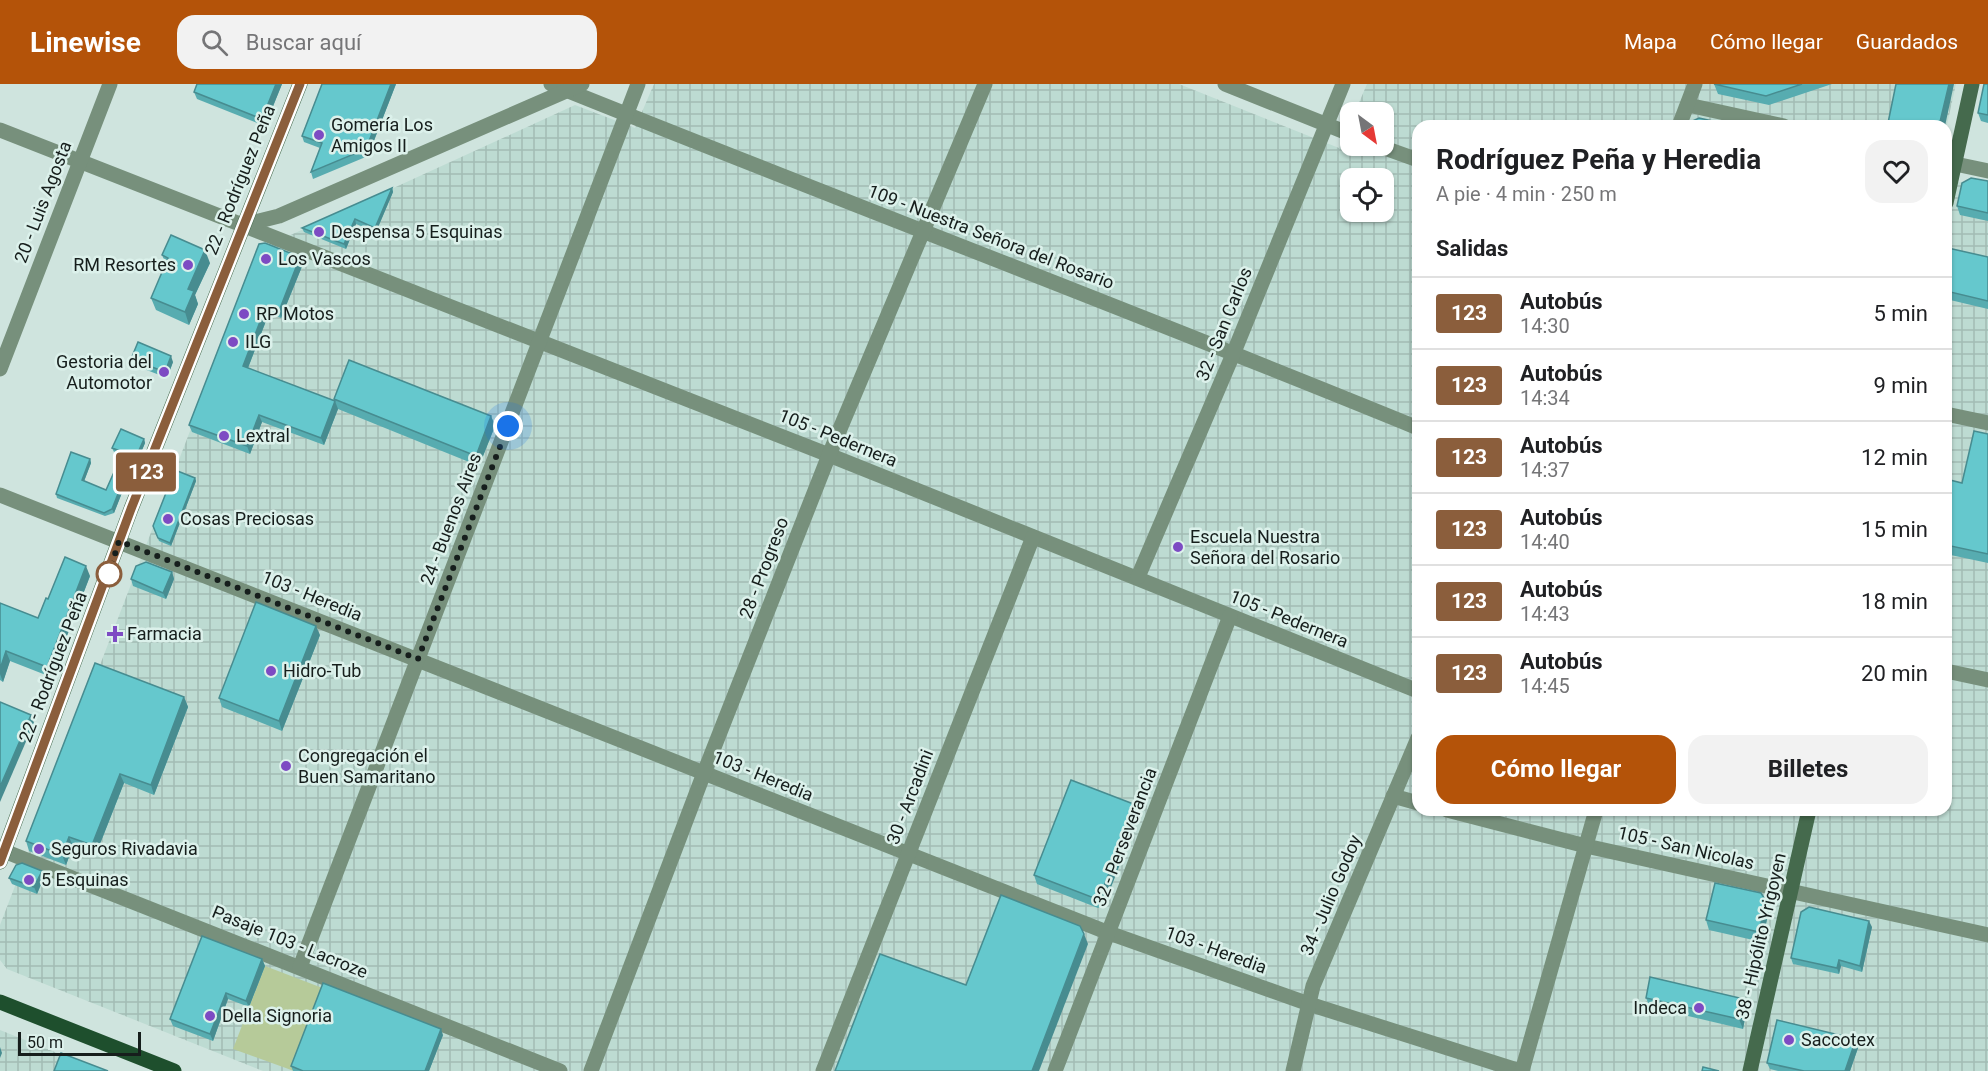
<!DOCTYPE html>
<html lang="es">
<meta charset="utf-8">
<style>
body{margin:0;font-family:Roboto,sans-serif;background:#f2f2f2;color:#202124;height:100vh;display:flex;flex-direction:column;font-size:22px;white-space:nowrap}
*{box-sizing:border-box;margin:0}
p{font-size:20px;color:#757577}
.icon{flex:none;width:33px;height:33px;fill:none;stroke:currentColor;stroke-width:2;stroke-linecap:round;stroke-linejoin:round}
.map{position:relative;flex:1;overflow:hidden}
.panel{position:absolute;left:1412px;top:36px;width:540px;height:696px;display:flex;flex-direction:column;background:#fff;border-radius:18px;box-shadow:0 2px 4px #0004}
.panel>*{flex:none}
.badge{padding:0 12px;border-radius:4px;font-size:21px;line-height:39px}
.needle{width:39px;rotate:148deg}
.buttons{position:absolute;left:1340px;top:18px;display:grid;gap:12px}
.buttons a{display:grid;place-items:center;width:54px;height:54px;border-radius:12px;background:#fff;box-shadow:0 2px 4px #0004;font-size:30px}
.scale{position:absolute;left:18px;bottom:15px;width:123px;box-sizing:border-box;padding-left:6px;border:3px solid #161e1c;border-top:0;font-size:16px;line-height:21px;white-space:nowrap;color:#161e1c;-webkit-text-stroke:4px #dcf1eb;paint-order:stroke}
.you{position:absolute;width:30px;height:30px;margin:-15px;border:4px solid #fff;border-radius:50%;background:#1a73e8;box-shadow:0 0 0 9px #1a73e833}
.map>.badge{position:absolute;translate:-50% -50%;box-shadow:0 0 0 3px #fff}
h2{padding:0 24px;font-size:22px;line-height:54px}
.round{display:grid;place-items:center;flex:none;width:63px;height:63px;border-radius:18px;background:#f2f2f2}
.overview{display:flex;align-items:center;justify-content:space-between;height:102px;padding:0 24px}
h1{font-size:28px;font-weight:700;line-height:45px}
.button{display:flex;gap:12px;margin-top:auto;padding:12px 24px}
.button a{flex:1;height:69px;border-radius:18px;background:#b45309;color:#fff;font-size:24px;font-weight:700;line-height:69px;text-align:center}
.button a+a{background:#f2f2f2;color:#202124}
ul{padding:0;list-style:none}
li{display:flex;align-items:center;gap:18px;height:72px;padding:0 24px;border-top:2px solid #e0e0e0}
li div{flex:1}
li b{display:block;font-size:22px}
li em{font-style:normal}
li .badge{min-width:66px;font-weight:700;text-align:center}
header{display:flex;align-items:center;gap:36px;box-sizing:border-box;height:84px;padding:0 30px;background:#b45309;color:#fff}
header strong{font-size:28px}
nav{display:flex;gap:33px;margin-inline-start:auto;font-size:21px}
.search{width:420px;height:54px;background:#f2f2f2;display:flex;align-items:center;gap:15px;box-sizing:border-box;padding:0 21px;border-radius:18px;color:#757577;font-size:22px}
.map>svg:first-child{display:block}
.industrial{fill:url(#industrial-grid);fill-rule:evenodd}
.park{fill:#b6ca99}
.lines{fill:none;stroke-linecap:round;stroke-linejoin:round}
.street{stroke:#77907c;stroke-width:15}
.secondary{stroke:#456a4d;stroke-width:15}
.primary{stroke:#1e4f2d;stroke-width:15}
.wall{fill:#57acb0}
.shaded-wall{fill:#478c90}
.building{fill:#65c8cd;stroke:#478c90;stroke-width:1.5}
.line-casing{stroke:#fff;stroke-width:14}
.line{stroke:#8b5e3c;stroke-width:9}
.walk{stroke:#161e1c;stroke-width:6;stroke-dasharray:0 10.8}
.poi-dot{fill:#7d4bc3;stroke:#dcf1eb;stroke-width:2}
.stop-dot{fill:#fff;stroke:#8b5e3c;stroke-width:3}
.labels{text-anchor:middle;stroke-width:5;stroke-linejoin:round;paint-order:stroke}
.poi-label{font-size:18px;fill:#161e1c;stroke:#dcf1eb;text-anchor:start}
.street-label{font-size:18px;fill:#161e1c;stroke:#dcf1eb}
</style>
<header>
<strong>Linewise</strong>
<div class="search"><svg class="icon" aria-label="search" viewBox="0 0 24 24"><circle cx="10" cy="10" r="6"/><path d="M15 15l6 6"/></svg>Buscar aquí</div>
<nav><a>Mapa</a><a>Cómo llegar</a><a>Guardados</a></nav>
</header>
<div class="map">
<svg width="1988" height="987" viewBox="0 0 1988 987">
<defs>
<pattern id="industrial-grid" width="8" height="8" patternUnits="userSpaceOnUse" patternTransform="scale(1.5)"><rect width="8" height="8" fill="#bddbd2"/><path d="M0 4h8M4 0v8" fill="none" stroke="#a2bcb4"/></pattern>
</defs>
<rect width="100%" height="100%" fill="#cfe4de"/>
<g class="industrial">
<path d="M 654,0 L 1179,0 L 1339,64 L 1350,39 L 1350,62 L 1383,62 L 1383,28 L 1355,28 L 1367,0 L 1956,0 L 1946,45 L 1946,42 L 1418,42 L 1418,726 L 1946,726 L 1946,95 L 1988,105 L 1988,987 L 263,987 L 7,885 L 0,876 L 0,841 L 260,165 L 575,21 L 635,44 ZM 1350,94 L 1383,94 L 1383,128 L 1350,128 Z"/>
<path d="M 0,946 L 102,987 L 0,987 Z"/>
</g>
<path class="park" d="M 265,882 L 325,905 L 294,987 L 233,965 Z"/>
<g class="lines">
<g class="street">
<path d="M 551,0 C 839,116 1130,226 1418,344"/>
<path d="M 1225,0 L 1350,50"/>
<path d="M 1688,21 L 1784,42"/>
<path d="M 1679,42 L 1695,0"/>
<path d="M 0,46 L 829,371 L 1418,607"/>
<path d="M 1379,62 L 1418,76"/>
<path d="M 1946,78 L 1988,87"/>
<path d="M 243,141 L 279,132 L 582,0"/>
<path d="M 0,285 L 110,0"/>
<path d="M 1946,330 L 1988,339"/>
<path d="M 0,411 L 1109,849 L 1309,920 L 1520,987"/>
<path d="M 1138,493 L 1234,268 L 1343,0"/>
<path d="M 1946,587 L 1988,596"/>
<path d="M 1393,712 L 1418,719"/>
<path d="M 1447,726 L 1586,762 L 1988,851"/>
<path d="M 4,767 L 560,987"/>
<path d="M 300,883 L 638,0"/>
<path d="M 591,987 L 704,689 L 829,371 L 985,0"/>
<path d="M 823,987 L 1033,453"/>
<path d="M 1055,987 L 1230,532"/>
<path d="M 1293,987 L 1313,902 L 1418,654"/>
<path d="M 1522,987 L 1596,726"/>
</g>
<g class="secondary">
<path d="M 1946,119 L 1972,0"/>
<path d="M 0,778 L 131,425 L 300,0"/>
<path d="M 1750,987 L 1809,726"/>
</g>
<path class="primary" d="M 0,918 L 174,987"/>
</g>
<g class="wall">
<path d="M 197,0 L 282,0 L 265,42 L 197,15 L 194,8 Z"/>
<path d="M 322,0 L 396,0 L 368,72 L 313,95 L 311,88 L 320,64 L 304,58 L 302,52 Z"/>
<path d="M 1714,0 L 1832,0 L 1769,21 L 1718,10 Z"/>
<path d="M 1988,0 L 1988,39 L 1981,37 L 1978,29 Z"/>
<path d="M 1888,39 L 1945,42 L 1889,42 Z"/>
<path d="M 1988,97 L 1988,137 L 1960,131 L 1957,122 Z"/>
<path d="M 392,104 L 393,108 L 376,148 L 356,140 L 346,165 L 304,148 L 302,144 Z"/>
<path d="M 259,160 L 300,173 L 303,180 L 281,234 L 269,229 L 248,284 L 335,317 L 334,315 L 491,332 L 495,342 L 479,382 L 338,325 L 324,361 L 262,338 L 250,370 L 192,348 L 189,341 Z"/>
<path d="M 162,171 L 210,179 L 195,211 L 198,220 L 189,241 L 156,226 L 151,214 L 166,180 Z"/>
<path d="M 1946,173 L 1988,173 L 1988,225 L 1946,215 Z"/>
<path d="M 131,275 L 173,278 L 167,294 L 134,281 Z"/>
<path d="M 1988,350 L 1988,479 L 1946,470 L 1946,395 L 1962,399 Z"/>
<path d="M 144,355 L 145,359 L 129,397 L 127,396 L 114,429 L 105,432 L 57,414 L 56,410 L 90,375 L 91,379 L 84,397 L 106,406 L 121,371 L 114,368 L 112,364 Z"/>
<path d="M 195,394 L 196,397 L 171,462 L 159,457 L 153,442 Z"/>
<path d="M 172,488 L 174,495 L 166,515 L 133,502 L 131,495 Z"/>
<path d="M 90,492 L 51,593 L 10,577 L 3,598 L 0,596 L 0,519 L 38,534 L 48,515 Z"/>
<path d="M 320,551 L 282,647 L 222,623 L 219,614 Z"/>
<path d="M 184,613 L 188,623 L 154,711 L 124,699 L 96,770 L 73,762 L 66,781 L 29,767 L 26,757 Z"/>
<path d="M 1139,731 L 1104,821 L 1098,824 L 1037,800 L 1034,791 Z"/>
<path d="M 44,793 L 37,810 L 12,800 L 9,794 Z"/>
<path d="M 1766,817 L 1769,826 L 1762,858 L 1709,846 L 1706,836 Z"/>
<path d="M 1872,843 L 1862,888 L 1841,882 L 1839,890 L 1793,880 L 1791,874 Z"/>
<path d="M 262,875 L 265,882 L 249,923 L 228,915 L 213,957 L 173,942 L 170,935 Z"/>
<path d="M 1646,914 L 1744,915 L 1747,924 L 1743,945 L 1650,923 Z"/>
<path d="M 443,951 L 429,987 L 293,987 L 291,982 Z"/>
<path d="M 1856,955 L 1859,961 L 1850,987 L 1778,987 L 1770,985 L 1767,979 Z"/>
</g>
<g class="shaded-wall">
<path d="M 276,0 L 282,0 L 265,42 L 262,35 Z"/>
<path d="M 391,0 L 396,0 L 368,72 L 366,65 Z"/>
<path d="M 1949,0 L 1954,0 L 1945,42 L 1939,42 Z"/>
<path d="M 392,104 L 393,108 L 376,148 L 375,144 Z"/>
<path d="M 355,135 L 356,140 L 346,165 L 344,160 Z"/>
<path d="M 205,166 L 210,179 L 195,211 L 198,220 L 189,241 L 185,228 L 188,205 Z"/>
<path d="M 300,173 L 303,180 L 281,234 L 279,227 Z"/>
<path d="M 266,222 L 269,229 L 246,289 L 243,282 Z"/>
<path d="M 171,272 L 173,278 L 167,294 L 165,288 Z"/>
<path d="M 335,317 L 338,325 L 324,361 L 321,354 Z"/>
<path d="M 259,331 L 262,338 L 250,370 L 247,362 Z"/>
<path d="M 491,332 L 495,342 L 479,382 L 476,372 Z"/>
<path d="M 144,355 L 145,359 L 129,397 L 127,393 Z"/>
<path d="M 90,375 L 91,379 L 83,400 L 82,396 Z"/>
<path d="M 125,392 L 127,396 L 114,429 L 112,425 Z"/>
<path d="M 195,394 L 196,397 L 171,462 L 170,459 Z"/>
<path d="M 86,482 L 90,492 L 51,593 L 47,583 Z"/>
<path d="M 172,488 L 174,495 L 166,515 L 163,509 Z"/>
<path d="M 316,542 L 320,551 L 282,647 L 279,637 Z"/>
<path d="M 6,567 L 10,577 L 3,598 L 0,590 L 0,585 Z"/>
<path d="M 184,613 L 188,623 L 154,711 L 151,701 Z"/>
<path d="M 31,631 L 34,639 L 0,718 L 0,703 Z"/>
<path d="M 120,690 L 124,699 L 96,770 L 92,761 Z"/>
<path d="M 1136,721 L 1139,731 L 1104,821 L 1100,812 Z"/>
<path d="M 69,753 L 73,762 L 66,781 L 62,771 Z"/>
<path d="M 42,787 L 44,793 L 37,810 L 34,803 Z"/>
<path d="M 1766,817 L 1769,826 L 1762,858 L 1759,848 Z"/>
<path d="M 1869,837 L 1872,843 L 1862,888 L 1860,882 Z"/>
<path d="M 1084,850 L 1088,860 L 1039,987 L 1032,987 Z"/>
<path d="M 262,875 L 265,882 L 249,923 L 246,917 Z"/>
<path d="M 1839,876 L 1841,882 L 1839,890 L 1837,884 Z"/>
<path d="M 226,909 L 228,915 L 213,957 L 210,950 Z"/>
<path d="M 1744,915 L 1747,924 L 1743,945 L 1739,935 Z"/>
<path d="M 441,945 L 443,951 L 429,987 L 425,987 Z"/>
<path d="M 1856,955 L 1859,961 L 1850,987 L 1845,987 Z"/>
<path d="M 0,963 L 2,969 L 0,974 Z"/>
</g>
<g class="building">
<path d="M 197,0 L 276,0 L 262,35 L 194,8 Z"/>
<path d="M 322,0 L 391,0 L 366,65 L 311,88 L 322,59 L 302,52 Z"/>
<path d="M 1714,0 L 1802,0 L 1766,12 Z"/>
<path d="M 1896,0 L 1949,0 L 1939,42 L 1902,42 L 1888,39 Z"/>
<path d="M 1984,0 L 1988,0 L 1988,31 L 1978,29 Z"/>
<path d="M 1699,34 L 1735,42 L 1687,42 L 1688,39 Z"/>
<path d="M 1971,94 L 1988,97 L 1988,129 L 1957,122 L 1962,99 Z"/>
<path d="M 392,104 L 375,144 L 355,135 L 344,160 L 302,144 Z"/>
<path d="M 171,151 L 205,166 L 188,205 L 194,207 L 185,228 L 151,214 L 168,174 L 162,171 Z"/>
<path d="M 265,159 L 300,173 L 279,227 L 266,222 L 243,282 L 335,317 L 321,354 L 259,331 L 247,362 L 189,341 L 259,160 Z"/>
<path d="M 1948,164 L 1988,173 L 1988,217 L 1946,207 L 1946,173 Z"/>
<path d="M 138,258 L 171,272 L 165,288 L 131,275 Z"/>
<path d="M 349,276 L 491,332 L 476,372 L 334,315 Z"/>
<path d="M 121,345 L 144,355 L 127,393 L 125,392 L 112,425 L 104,429 L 56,410 L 71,368 L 90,375 L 82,396 L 106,406 L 123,368 L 112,364 Z"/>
<path d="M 1974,347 L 1988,350 L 1988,470 L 1946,461 L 1946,395 L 1962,399 Z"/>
<path d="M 175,386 L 195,394 L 170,459 L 158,454 L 153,442 Z"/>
<path d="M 65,473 L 86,482 L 47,583 L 6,567 L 0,585 L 0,519 L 38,534 L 46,514 L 48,515 Z"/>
<path d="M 146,478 L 172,488 L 163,509 L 131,495 L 136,482 Z"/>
<path d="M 256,518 L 316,542 L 279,637 L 219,614 Z"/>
<path d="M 95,579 L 184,613 L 151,701 L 120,690 L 92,761 L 69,753 L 62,771 L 26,757 Z"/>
<path d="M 0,618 L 31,631 L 0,703 Z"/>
<path d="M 1071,696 L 1136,721 L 1100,812 L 1094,814 L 1034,791 Z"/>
<path d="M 22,779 L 42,787 L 34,803 L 9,794 L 16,781 Z"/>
<path d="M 1715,799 L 1761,809 L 1766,817 L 1759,848 L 1706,836 Z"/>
<path d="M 1001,811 L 1080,842 L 1084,850 L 1032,987 L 835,987 L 880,870 L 966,901 Z"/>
<path d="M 1809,823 L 1869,837 L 1860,882 L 1839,876 L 1837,884 L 1791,874 L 1801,828 Z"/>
<path d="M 202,852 L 262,875 L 246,917 L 226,909 L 210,950 L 170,935 Z"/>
<path d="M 1650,893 L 1744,915 L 1739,935 L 1646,914 Z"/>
<path d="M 323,899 L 441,945 L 425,987 L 303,987 L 291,982 Z"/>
<path d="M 1777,936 L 1856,955 L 1845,987 L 1804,987 L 1767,979 Z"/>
<path d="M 61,969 L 108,987 L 54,987 Z"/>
<path d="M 1703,983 L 1719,987 L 1702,987 Z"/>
</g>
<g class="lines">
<g class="line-casing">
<path id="line" d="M 0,778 L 131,425 L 300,0"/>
</g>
<use href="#line" class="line"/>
<path class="walk" d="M 109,490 L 119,457 L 418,575 L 508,342"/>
</g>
<g class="poi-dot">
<circle cx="319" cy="51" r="6"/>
<circle cx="319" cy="148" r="6"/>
<circle cx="266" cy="175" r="6"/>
<circle cx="188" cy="181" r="6"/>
<circle cx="244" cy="230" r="6"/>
<circle cx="233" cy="258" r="6"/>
<circle cx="164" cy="288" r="6"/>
<circle cx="224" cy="352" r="6"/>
<circle cx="168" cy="435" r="6"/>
<circle cx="1178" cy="463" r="6"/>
<path d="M112 541h6v6h6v6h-6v6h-6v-6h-6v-6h6z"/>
<circle cx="271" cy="587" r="6"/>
<circle cx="286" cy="682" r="6"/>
<circle cx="39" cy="765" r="6"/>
<circle cx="29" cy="796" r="6"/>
<circle cx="1699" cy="924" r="6"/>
<circle cx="210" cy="932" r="6"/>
<circle cx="1789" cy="956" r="6"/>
</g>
<circle class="stop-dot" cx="109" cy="490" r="12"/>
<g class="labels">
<g class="poi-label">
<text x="331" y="47">Gomería Los<tspan x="331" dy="21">Amigos II</tspan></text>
<text x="331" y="154">Despensa 5 Esquinas</text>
<text x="278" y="181">Los Vascos</text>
<text x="176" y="187" text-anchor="end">RM Resortes</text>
<text x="256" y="236">RP Motos</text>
<text x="245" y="264">ILG</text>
<text x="152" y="284" text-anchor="end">Gestoria del<tspan x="152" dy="21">Automotor</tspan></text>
<text x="236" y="358">Lextral</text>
<text x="180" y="441">Cosas Preciosas</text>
<text x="1190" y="459">Escuela Nuestra<tspan x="1190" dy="21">Señora del Rosario</tspan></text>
<text x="127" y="556">Farmacia</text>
<text x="283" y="593">Hidro-Tub</text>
<text x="298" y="678">Congregación el<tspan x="298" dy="21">Buen Samaritano</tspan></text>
<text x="51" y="771">Seguros Rivadavia</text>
<text x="41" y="802">5 Esquinas</text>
<text x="1687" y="930" text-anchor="end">Indeca</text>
<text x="222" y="938">Della Signoria</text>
<text x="1801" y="962">Saccotex</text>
</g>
<g class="street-label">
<text transform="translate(240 96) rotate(-68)" y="6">22 - Rodríguez Peña</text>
<text transform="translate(43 118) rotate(-69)" y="6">20 - Luis Agosta</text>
<text transform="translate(991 153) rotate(21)" y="6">109 - Nuestra Señora del Rosario</text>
<text transform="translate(1224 240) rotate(-68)" y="6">32 - San Carlos</text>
<text transform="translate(838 354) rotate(22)" y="6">105 - Pedernera</text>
<text transform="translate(451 435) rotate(-69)" y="6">24 - Buenos Aires</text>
<text transform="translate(764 484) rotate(-69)" y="6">28 - Progreso</text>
<text transform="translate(312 512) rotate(22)" y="6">103 - Heredia</text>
<text transform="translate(1289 535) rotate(22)" y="6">105 - Pedernera</text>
<text transform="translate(53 583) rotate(-69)" y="6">22 - Rodríguez Peña</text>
<text transform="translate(763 692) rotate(22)" y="6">103 - Heredia</text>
<text transform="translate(910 713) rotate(-69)" y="6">30 - Arcadini</text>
<text transform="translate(1125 753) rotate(-69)" y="6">32 - Perseverancia</text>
<text transform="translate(1686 764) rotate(13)" y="6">105 - San Nicolas</text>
<text transform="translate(1331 811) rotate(-67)" y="6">34 - Julio Godoy</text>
<text transform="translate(1761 852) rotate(-77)" y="6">38 - Hipólito Yrigoyen</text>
<text transform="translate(290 858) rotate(22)" y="6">Pasaje 103 - Lacroze</text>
<text transform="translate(1216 866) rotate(20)" y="6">103 - Heredia</text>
</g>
</g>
</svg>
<div class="buttons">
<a><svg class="needle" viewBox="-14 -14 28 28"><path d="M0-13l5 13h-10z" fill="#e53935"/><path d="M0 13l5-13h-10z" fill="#757577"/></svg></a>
<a><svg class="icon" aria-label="locate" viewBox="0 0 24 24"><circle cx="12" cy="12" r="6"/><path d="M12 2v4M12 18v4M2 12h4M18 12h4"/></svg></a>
</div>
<div class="scale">50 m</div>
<div class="you" style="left:508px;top:342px"></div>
<b class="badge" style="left:146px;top:388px;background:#8b5e3c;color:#fff">123</b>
<section class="panel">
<div class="overview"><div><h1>Rodríguez Peña y Heredia</h1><p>A pie · 4 min · 250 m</p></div><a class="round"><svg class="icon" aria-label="heart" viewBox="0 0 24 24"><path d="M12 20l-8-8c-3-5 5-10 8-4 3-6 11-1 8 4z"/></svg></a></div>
<h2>Salidas</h2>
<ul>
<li><span class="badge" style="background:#8b5e3c;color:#fff">123</span><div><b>Autobús</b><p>14:30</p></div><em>5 min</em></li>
<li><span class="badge" style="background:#8b5e3c;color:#fff">123</span><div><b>Autobús</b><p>14:34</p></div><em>9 min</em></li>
<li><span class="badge" style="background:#8b5e3c;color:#fff">123</span><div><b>Autobús</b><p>14:37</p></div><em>12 min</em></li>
<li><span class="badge" style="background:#8b5e3c;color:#fff">123</span><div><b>Autobús</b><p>14:40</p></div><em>15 min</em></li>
<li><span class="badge" style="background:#8b5e3c;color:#fff">123</span><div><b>Autobús</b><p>14:43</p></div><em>18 min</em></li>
<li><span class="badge" style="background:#8b5e3c;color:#fff">123</span><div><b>Autobús</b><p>14:45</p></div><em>20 min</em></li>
</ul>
<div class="button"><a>Cómo llegar</a><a>Billetes</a></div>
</section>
</div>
